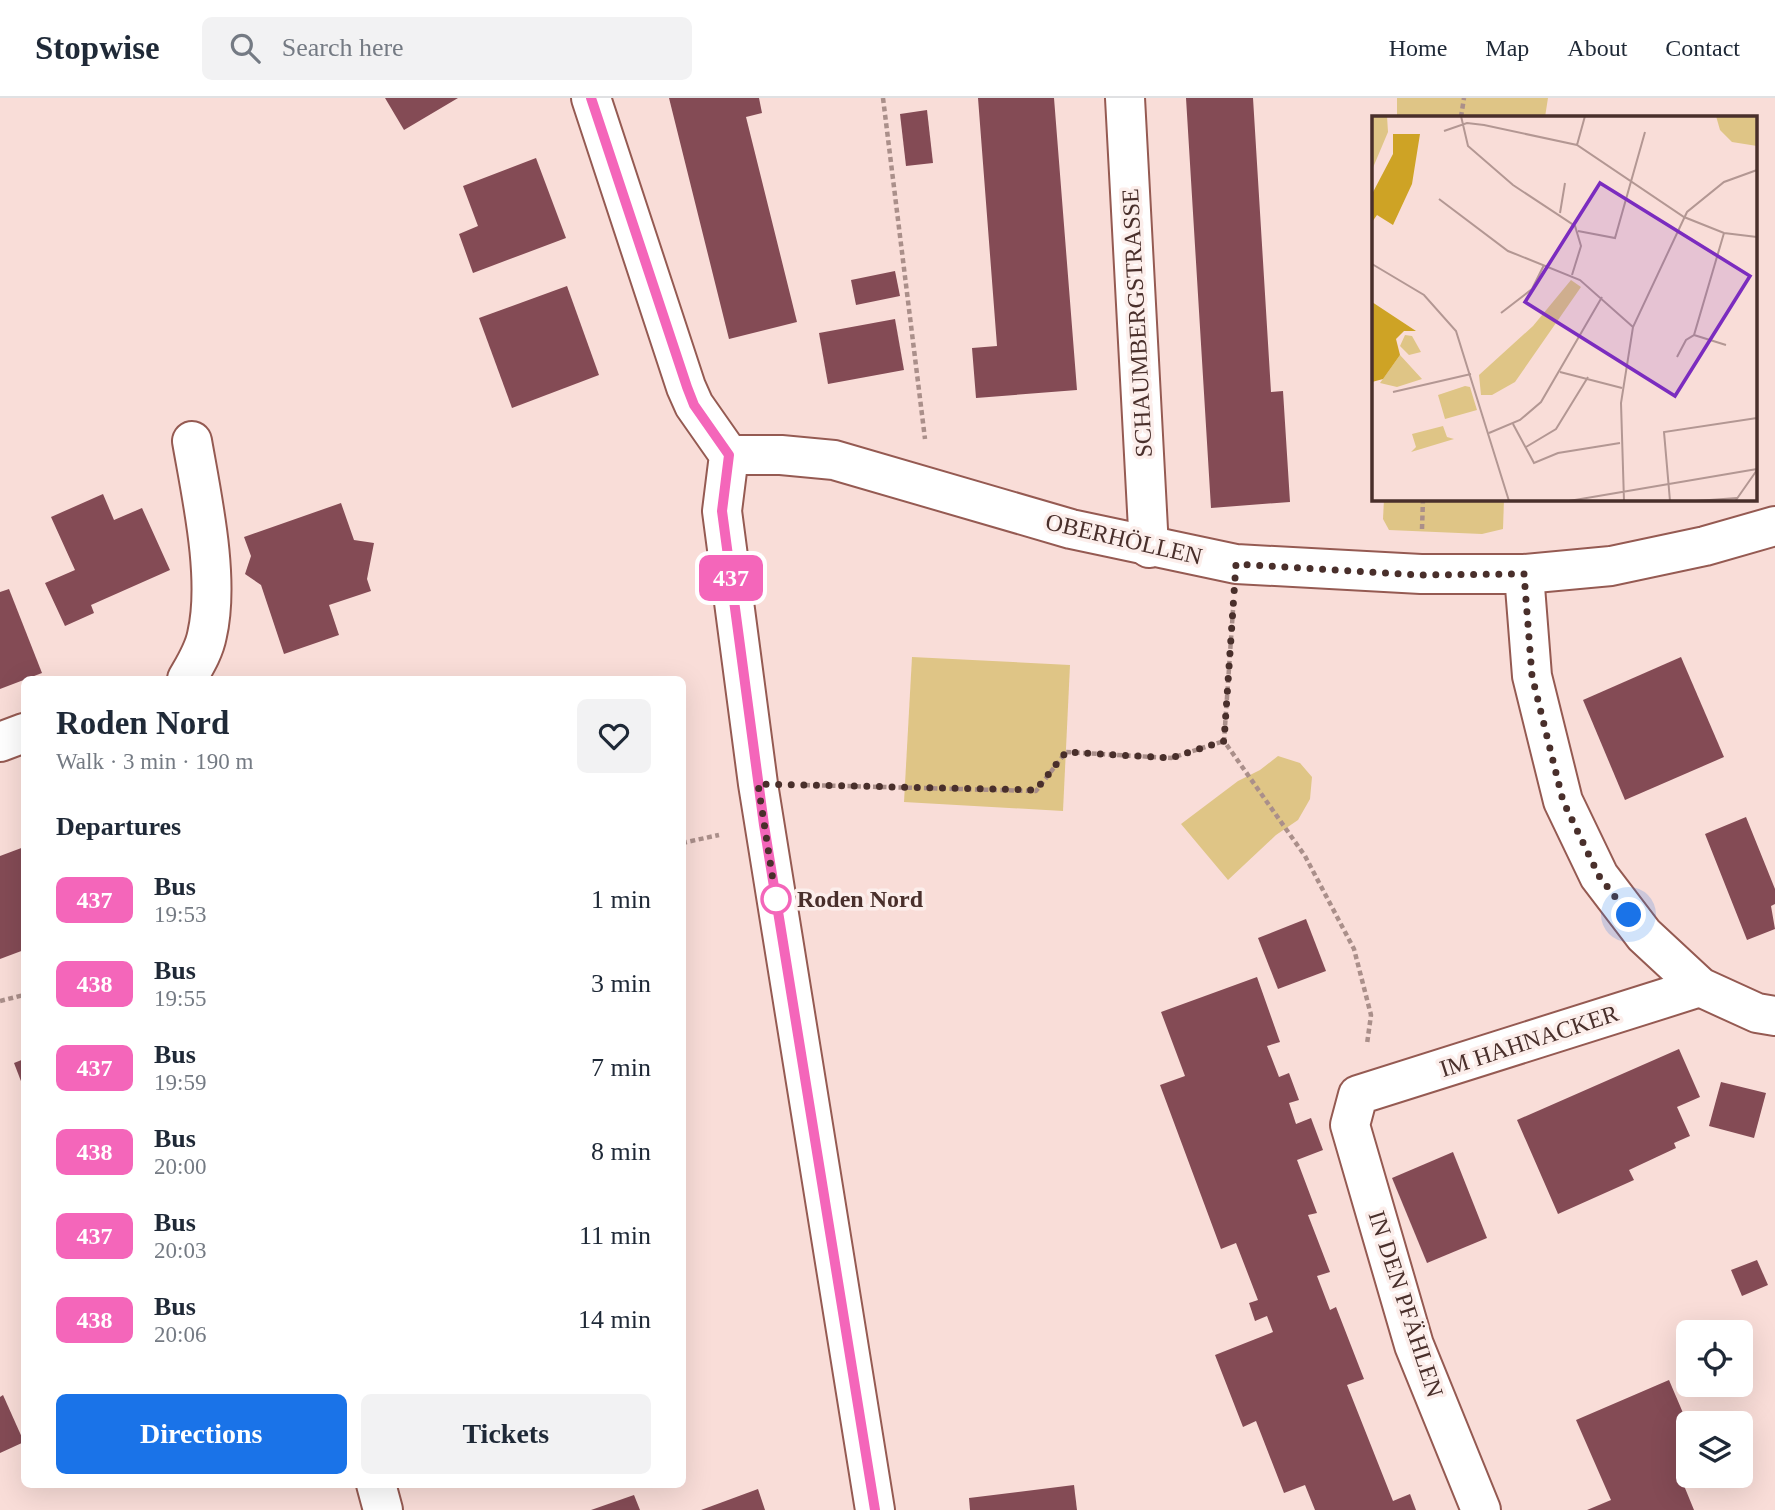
<!DOCTYPE html>
<meta charset="utf-8">
<style>
body{margin:0;font-family:"Times New Roman",serif;background:#f2f2f3;color:#1f2937;height:100vh;display:flex;flex-direction:column;font-size:26px;white-space:nowrap}
*{box-sizing:border-box;margin:0}
p{font-size:23px;color:#747a83}
.icon{flex:none;width:38px;height:38px;fill:none;stroke:currentColor;stroke-width:2;stroke-linecap:round;stroke-linejoin:round}
.map{position:relative;flex:1;overflow:hidden}
.sheet{position:absolute;left:21px;top:578px;width:665px;height:812px;display:flex;flex-direction:column;background:#fff;border-radius:10px;box-shadow:0 7px 28px #0002}
.sheet>*{flex:none}
.badge{padding:0 14px;border-radius:10px;font-size:24px;line-height:46px}
.buttons{position:absolute;left:1676px;top:1222px;display:grid;gap:14px}
.buttons a{display:grid;place-items:center;width:77px;height:77px;border-radius:10px;background:#fff;box-shadow:0 7px 28px #0002;font-size:35px}
.you{position:absolute;width:35px;height:35px;margin:-18px;border:5px solid #fff;border-radius:50%;background:#1a73e8;box-shadow:0 0 0 10px #1a73e833}
.map>.badge{position:absolute;translate:-50% -50%;box-shadow:0 0 0 4px #fff}
h2{padding:0 35px;font-size:26px;line-height:63px}
.round{display:grid;place-items:center;flex:none;width:74px;height:74px;border-radius:10px;background:#f2f2f3}
.headline{display:flex;align-items:center;justify-content:space-between;height:119px;padding:0 35px}
h1{font-size:33px;font-weight:700;line-height:52px}
.action{display:flex;gap:14px;margin-top:auto;padding:14px 35px}
.action a{flex:1;height:80px;border-radius:10px;background:#1a73e8;color:#fff;font-size:28px;font-weight:700;line-height:80px;text-align:center}
.action a+a{background:#f2f2f3;color:#1f2937}
ul{padding:0;list-style:none}
li{display:flex;align-items:center;gap:21px;height:84px;padding:0 35px}
li div{flex:1}
li b{display:block;font-size:26px}
li em{font-style:normal}
li .badge{min-width:77px;font-weight:700;text-align:center}
header{display:flex;align-items:center;gap:42px;box-sizing:border-box;height:98px;padding:0 35px;background:#fff;border-bottom:2px solid #e0e1e3}
header strong{font-size:33px}
nav{display:flex;gap:38px;margin-inline-start:auto;font-size:24px}
.search{width:490px;height:63px;background:#f2f2f3;display:flex;align-items:center;gap:18px;box-sizing:border-box;padding:0 24px;border-radius:10px;color:#747a83;font-size:26px}
.map>svg:first-child{display:block}
.green{fill:#dfc586}
.building{fill:#844b55}
.lines{fill:none;stroke-linecap:round;stroke-linejoin:round}
.street-casing{stroke:#955a52;stroke-width:42}
.path{stroke:#aa8f8a;stroke-width:4.5;stroke-dasharray:5 3.5;stroke-linecap:butt}
.street{stroke:#fff;stroke-width:38}
.line-casing{stroke:#fff;stroke-width:16}
.line{stroke:#f466ba;stroke-width:10}
.walk{stroke:#492f2b;stroke-width:7;stroke-dasharray:0 12.6}
.stop-dot{fill:#fff;stroke:#f466ba;stroke-width:3.5}
.labels{text-anchor:middle;stroke-width:7;stroke-linejoin:round;paint-order:stroke}
.street-label{font-size:24px;fill:#492f2b;stroke:#fceeeb}
.stop-label{font-size:24px;font-weight:bold;fill:#492f2b;stroke:#fceeeb;text-anchor:start}
.inset-road{fill:none;stroke:#b39793;stroke-width:2}
.view{fill:#7b2cbf;fill-opacity:0.15;stroke:#7b2cbf;stroke-width:3.5}
.inset-edge{fill:none;stroke:#492f2b;stroke-width:3.5}
</style>
<header>
<strong>Stopwise</strong>
<div class="search"><svg class="icon" aria-label="search" viewBox="0 0 24 24"><circle cx="10" cy="10" r="6"/><path d="M15 15l6 6"/></svg>Search here</div>
<nav><a>Home</a><a>Map</a><a>About</a><a>Contact</a></nav>
</header>
<div class="map">
<svg width="1775" height="1412" viewBox="0 0 1775 1412">
<rect width="100%" height="100%" fill="#f9ddd8"/>
<g class="green">
<path d="M 1397,0 L 1548,0 L 1545,19 L 1397,19 Z"/>
<path d="M 1384,401 L 1504,401 L 1503,431 L 1482,436 L 1389,432 L 1383,421 Z"/>
<path d="M 912,559 L 1070,567 L 1063,713 L 904,704 Z"/>
<path d="M 1278,658 L 1300,665 L 1312,679 L 1310,701 L 1298,722 L 1276,737 L 1228,782 L 1181,726 L 1238,683 L 1260,672 Z"/>
</g>
<g class="building">
<path d="M 385,0 L 458,0 L 404,32 Z"/>
<path d="M 669,0 L 759,0 L 762,15 L 746,19 L 797,224 L 729,241 Z"/>
<path d="M 978,0 L 1054,0 L 1077,292 L 976,300 L 972,250 L 997,248 Z"/>
<path d="M 1186,0 L 1253,0 L 1271,294 L 1283,293 L 1290,404 L 1211,410 Z"/>
<path d="M 927,12 L 933,65 L 906,68 L 900,16 Z"/>
<path d="M 536,60 L 566,140 L 473,175 L 459,136 L 478,128 L 463,88 Z"/>
<path d="M 895,173 L 900,198 L 856,207 L 851,182 Z"/>
<path d="M 567,188 L 599,277 L 512,310 L 479,220 Z"/>
<path d="M 895,221 L 904,272 L 828,286 L 819,235 Z"/>
<path d="M 103,396 L 114,422 L 142,410 L 170,472 L 91,507 L 94,515 L 65,528 L 45,485 L 75,472 L 51,419 Z"/>
<path d="M 341,405 L 354,442 L 374,445 L 367,481 L 371,493 L 329,507 L 339,537 L 284,556 L 261,487 L 245,476 L 251,458 L 244,439 Z"/>
<path d="M 9,491 L 42,575 L 0,591 L 0,494 Z"/>
<path d="M 1681,559 L 1724,659 L 1625,702 L 1583,602 Z"/>
<path d="M 1746,719 L 1775,791 L 1775,806 L 1771,808 L 1775,831 L 1747,842 L 1705,736 Z"/>
<path d="M 24,749 L 24,852 L 0,861 L 0,758 Z"/>
<path d="M 1306,821 L 1326,873 L 1278,891 L 1258,840 Z"/>
<path d="M 1257,879 L 1280,944 L 1267,948 L 1279,979 L 1289,975 L 1299,1002 L 1289,1005 L 1296,1026 L 1311,1020 L 1323,1052 L 1297,1062 L 1317,1115 L 1308,1117 L 1330,1174 L 1317,1178 L 1330,1212 L 1336,1209 L 1364,1281 L 1347,1287 L 1393,1403 L 1410,1396 L 1416,1412 L 1315,1412 L 1305,1387 L 1284,1395 L 1256,1323 L 1243,1329 L 1215,1257 L 1273,1234 L 1267,1218 L 1255,1223 L 1249,1205 L 1258,1202 L 1236,1145 L 1221,1151 L 1160,987 L 1185,978 L 1161,914 Z"/>
<path d="M 1679,951 L 1700,999 L 1677,1009 L 1690,1038 L 1674,1045 L 1676,1050 L 1629,1072 L 1634,1082 L 1558,1116 L 1517,1022 Z"/>
<path d="M 24,961 L 24,991 L 14,965 Z"/>
<path d="M 1721,984 L 1766,995 L 1754,1040 L 1709,1028 Z"/>
<path d="M 1453,1054 L 1487,1140 L 1427,1165 L 1392,1080 Z"/>
<path d="M 1757,1162 L 1768,1187 L 1742,1198 L 1731,1172 Z"/>
<path d="M 1669,1282 L 1689,1329 L 1689,1368 L 1678,1373 L 1694,1412 L 1587,1412 L 1611,1402 L 1576,1322 Z"/>
<path d="M 3,1297 L 24,1344 L 0,1355 L 0,1299 Z"/>
<path d="M 1074,1387 L 1077,1412 L 970,1412 L 969,1400 Z"/>
<path d="M 758,1391 L 765,1412 L 701,1412 Z"/>
<path d="M 634,1397 L 640,1412 L 591,1412 Z"/>
</g>
<g class="lines">
<g class="street-casing">
<g id="street">
<path d="M 591,0 L 686,289 L 694,307 L 729,357 L 722,413 L 758,686 L 875,1412"/>
<path d="M 1125,0 L 1149,450"/>
<path d="M 729,357 L 781,357 L 834,362 L 1071,431 L 1236,466 L 1421,476 L 1524,476 L 1611,468 L 1705,448 L 1775,428"/>
<path d="M 1524,476 L 1532,578 L 1563,703 L 1599,778 L 1644,837 L 1700,889 L 1757,915 L 1775,918"/>
<path d="M 187,581 C 195,567 204,553 207,537 C 220,481 202,400 192,343"/>
<path d="M 0,644 L 24,635"/>
<path d="M 376,1386 L 383,1412"/>
<path d="M 1481,1412 L 1414,1247 L 1350,1027 L 1358,997 L 1700,889"/>
</g>
</g>
<g class="path">
<path d="M 883,0 L 925,341"/>
<path d="M 1461,19 L 1464,0"/>
<path d="M 1422,431 L 1423,401"/>
<path d="M 1233,512 L 1224,643 L 1305,758 L 1354,851 L 1371,917 L 1367,946"/>
<path d="M 805,687 L 1036,693 L 1066,654 L 1171,660 L 1224,643"/>
<path d="M 682,745 L 719,737"/>
<path d="M 0,903 L 24,897"/>
</g>
<use href="#street" class="street"/>
</g>
<g class="lines">
<g class="line-casing">
<path id="line" d="M 591,0 L 687,289 L 694,307 L 729,357 L 722,413 L 764,727 L 875,1412"/>
</g>
<use href="#line" class="line"/>
<path class="walk" d="M 776,801 L 777,808 L 758,686 L 1036,692 L 1066,654 L 1171,660 L 1224,643 L 1236,466 L 1421,477 L 1524,476 L 1532,578 L 1563,703 L 1599,778 L 1629,817"/>
</g>
<circle class="stop-dot" cx="776" cy="801" r="14"/>
<g class="labels">
<g class="street-label">
<text transform="translate(1137 225) rotate(-93)" y="8">SCHAUMBERGSTRASSE</text>
<text transform="translate(1124 441) rotate(13)" y="8">OBERHÖLLEN</text>
<text transform="translate(1529 943) rotate(-18)" y="8">IM HAHNACKER</text>
<text transform="translate(1406 1206) rotate(72)" y="8">IN DEN PFÄHLEN</text>
</g>
<g class="stop-label">
<text x="797" y="809">Roden Nord</text>
</g>
</g>
<g transform="translate(1372 18)">
<rect width="385" height="385" fill="#f9ddd8"/>
<path d="M 0,0 L 15,0 L 16,16 L 0,54 ZM 344,0 L 385,0 L 385,30 L 360,26 L 348,14 ZM 199,164 L 209,171 L 143,266 L 120,279 L 109,279 L 107,259 L 161,210 ZM 33,219 L 40,220 L 49,236 L 37,239 L 28,230 ZM 28,239 L 50,263 L 25,271 L 8,267 ZM 93,270 L 98,271 L 105,294 L 73,303 L 66,279 ZM 71,310 L 75,321 L 82,323 L 39,336 L 44,331 L 40,318 Z" fill="#dfc586"/>
<path d="M 21,18 L 48,18 L 40,68 L 21,109 L 5,99 L 0,106 L 0,78 L 21,38 ZM 0,186 L 44,215 L 32,215 L 24,223 L 28,239 L 11,263 L 0,266 Z" fill="#cea325"/>
<path class="inset-road" d="M 89,0 L 96,30 L 141,69 L 203,110 L 209,130 L 200,159M 72,15 L 95,7 L 112,9 L 205,29 L 312,101 L 352,117 L 385,121M 205,29 L 213,0M 67,83 L 136,135 L 208,164 L 261,211M 188,97 L 193,67M 206,115 L 243,122 L 273,16M 0,148 L 52,179 L 84,215 L 137,385M 129,197 L 160,173 L 172,149M 322,219 L 354,229M 305,241 L 314,224 L 322,219 L 352,117M 188,256 L 250,272M 21,276 L 99,258M 141,308 L 162,347 L 186,337 L 248,327M 117,317 L 148,304 L 169,286 L 230,181M 154,331 L 184,313 L 216,261M 364,384 L 385,354M 197,385 L 385,353M 252,385 L 249,287 L 261,211 L 315,96 L 352,66 L 385,54M 298,385 L 292,316 L 385,302M 324,385 L 365,382"/>
<path class="view" d="M 228,67 L 378,160 L 303,280 L 153,186 Z"/>
<rect width="385" height="385" class="inset-edge"/>
</g>
</svg>
<div class="buttons">
<a><svg class="icon" aria-label="locate" viewBox="0 0 24 24"><circle cx="12" cy="12" r="6"/><path d="M12 2v4M12 18v4M2 12h4M18 12h4"/></svg></a>
<a><svg class="icon" aria-label="layers" viewBox="0 0 24 24"><path d="M12 4l9 5-9 5-9-5zM3 14l9 5 9-5"/></svg></a>
</div>
<div class="you" style="left:1629px;top:817px"></div>
<b class="badge" style="left:731px;top:480px;background:#f466ba;color:#fff">437</b>
<section class="sheet">
<div class="headline"><div><h1>Roden Nord</h1><p>Walk · 3 min · 190 m</p></div><a class="round"><svg class="icon" aria-label="heart" viewBox="0 0 24 24"><path d="M12 20l-8-8c-3-5 5-10 8-4 3-6 11-1 8 4z"/></svg></a></div>
<h2>Departures</h2>
<ul>
<li><span class="badge" style="background:#f466ba;color:#fff">437</span><div><b>Bus</b><p>19:53</p></div><em>1 min</em></li>
<li><span class="badge" style="background:#f466ba;color:#fff">438</span><div><b>Bus</b><p>19:55</p></div><em>3 min</em></li>
<li><span class="badge" style="background:#f466ba;color:#fff">437</span><div><b>Bus</b><p>19:59</p></div><em>7 min</em></li>
<li><span class="badge" style="background:#f466ba;color:#fff">438</span><div><b>Bus</b><p>20:00</p></div><em>8 min</em></li>
<li><span class="badge" style="background:#f466ba;color:#fff">437</span><div><b>Bus</b><p>20:03</p></div><em>11 min</em></li>
<li><span class="badge" style="background:#f466ba;color:#fff">438</span><div><b>Bus</b><p>20:06</p></div><em>14 min</em></li>
</ul>
<div class="action"><a>Directions</a><a>Tickets</a></div>
</section>
</div>
